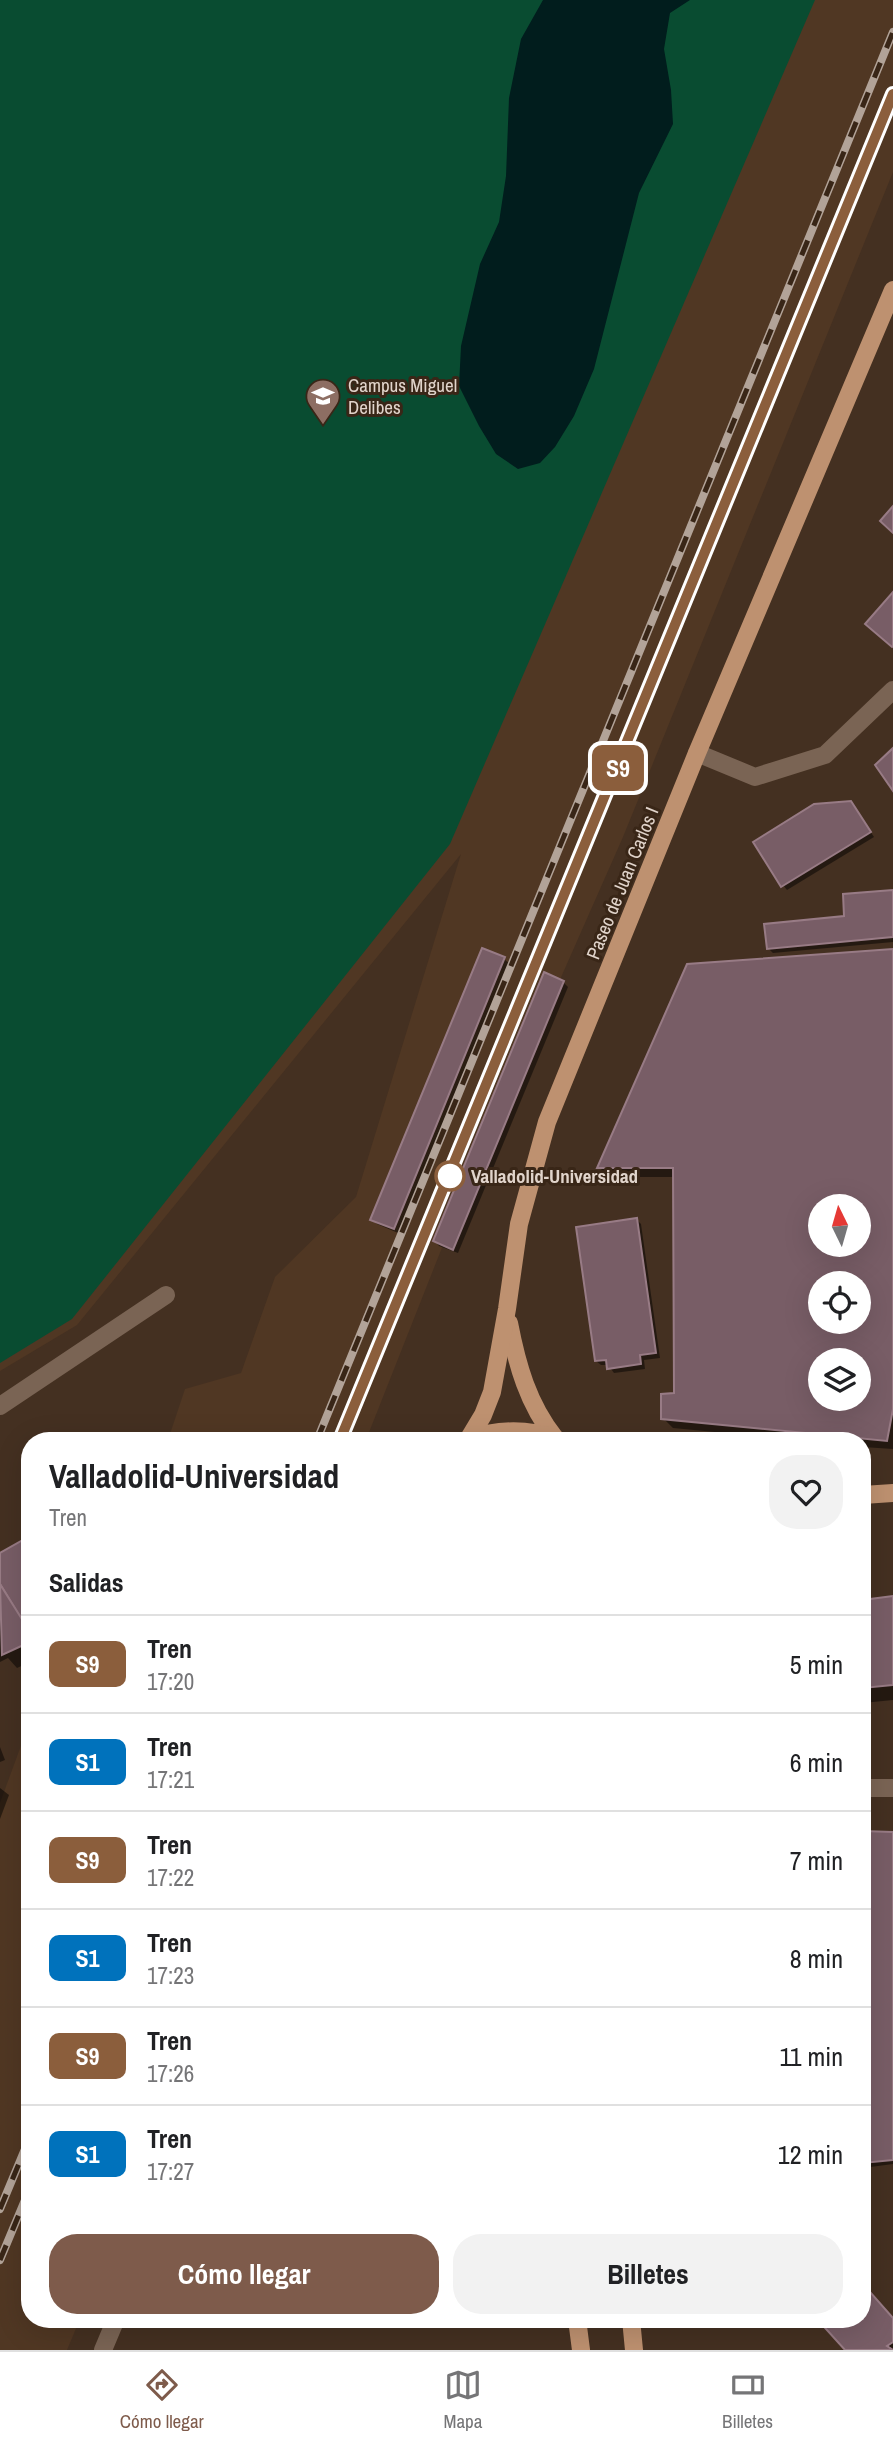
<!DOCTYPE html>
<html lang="es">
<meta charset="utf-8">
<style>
body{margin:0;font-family:"Archivo Narrow",sans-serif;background:#f2f2f2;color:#202124;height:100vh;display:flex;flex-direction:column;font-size:26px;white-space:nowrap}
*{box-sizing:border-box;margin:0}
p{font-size:23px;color:#757577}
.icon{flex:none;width:38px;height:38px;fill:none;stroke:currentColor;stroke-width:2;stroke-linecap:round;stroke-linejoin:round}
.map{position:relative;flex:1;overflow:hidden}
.details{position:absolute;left:21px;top:1432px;width:850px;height:896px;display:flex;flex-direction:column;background:#fff;border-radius:28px;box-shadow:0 7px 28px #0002}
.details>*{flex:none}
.badge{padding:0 14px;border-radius:10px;font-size:24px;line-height:46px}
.needle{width:46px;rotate:355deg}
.buttons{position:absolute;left:808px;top:1194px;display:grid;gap:14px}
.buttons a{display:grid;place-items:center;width:63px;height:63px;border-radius:50%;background:#fff;box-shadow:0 7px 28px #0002;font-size:35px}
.map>.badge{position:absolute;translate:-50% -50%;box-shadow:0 0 0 4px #fff}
h2{padding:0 28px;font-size:26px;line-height:63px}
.round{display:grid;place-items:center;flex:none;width:74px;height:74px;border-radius:28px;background:#f2f2f2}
.summary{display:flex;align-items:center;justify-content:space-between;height:119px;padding:0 28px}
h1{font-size:33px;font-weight:700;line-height:52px}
.button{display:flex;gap:14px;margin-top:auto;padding:14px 28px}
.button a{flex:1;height:80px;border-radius:28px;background:#7e5b4b;color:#fff;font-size:28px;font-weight:700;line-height:80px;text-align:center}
.button a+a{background:#f2f2f2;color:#202124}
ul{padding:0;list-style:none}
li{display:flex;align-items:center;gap:21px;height:98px;padding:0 28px;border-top:2px solid #e0e0e0}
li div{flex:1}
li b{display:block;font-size:26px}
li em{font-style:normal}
li .badge{min-width:77px;font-weight:700;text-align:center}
.menu{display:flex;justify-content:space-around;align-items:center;height:98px;border-top:2px solid #e0e0e0;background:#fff;font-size:19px;color:#757577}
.menu a{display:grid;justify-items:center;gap:4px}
.menu .on{color:#7e5b4b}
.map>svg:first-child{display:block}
.built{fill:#503723}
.green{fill:#094c31}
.water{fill:#011d1d}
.shadow{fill:#0007;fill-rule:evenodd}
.building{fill:#785d66;stroke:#987b85;stroke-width:2;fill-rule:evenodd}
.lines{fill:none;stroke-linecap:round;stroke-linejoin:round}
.minor{stroke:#7a6454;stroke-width:18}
.major{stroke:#be9170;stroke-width:18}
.rail-casing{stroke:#b2a398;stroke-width:8}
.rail{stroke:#392617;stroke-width:5;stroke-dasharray:16;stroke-linecap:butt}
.line-casing{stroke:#fff;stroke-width:16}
.line{stroke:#8b5e3c;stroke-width:10}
.stop-dot{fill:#fff;stroke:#8b5e3c;stroke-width:3.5}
.labels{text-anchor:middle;stroke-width:6;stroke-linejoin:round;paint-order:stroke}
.poi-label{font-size:19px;fill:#e1d4cb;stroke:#392617;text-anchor:start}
.street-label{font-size:19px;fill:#e1d4cb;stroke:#392617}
.stop-label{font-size:19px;font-weight:bold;fill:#e1d4cb;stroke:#392617;text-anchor:start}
</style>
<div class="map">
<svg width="893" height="2350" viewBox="0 0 893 2350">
<rect width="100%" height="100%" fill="#443021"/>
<g class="built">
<path d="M 0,0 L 893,0 L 893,172 L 623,837 L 445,1240 L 366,1440 L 168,1440 L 185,1389 L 241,1373 L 275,1277 L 356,1197 L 461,854 L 77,1325 L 0,1371 Z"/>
<path d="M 30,1721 L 30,2319 L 80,2319 L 67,2350 L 0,2350 L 0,1803 Z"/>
</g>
<path class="green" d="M 0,0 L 815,0 L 450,844 L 72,1319 L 0,1363 Z"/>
<path class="water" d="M 543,0 L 690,0 L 670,13 L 664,49 L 671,90 L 673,124 L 639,193 L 594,369 L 574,416 L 555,447 L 540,463 L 518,469 L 496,454 L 479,426 L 459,386 L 461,346 L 480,264 L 499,222 L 506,176 L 509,98 L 521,39 Z"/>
<g class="shadow">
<path d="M 851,803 L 874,837 L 787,890 L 783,885 Z"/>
<path d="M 893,892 L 893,942 L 773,953 L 768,948 L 846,918 Z"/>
<path d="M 483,950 L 504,959 L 509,963 L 398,1233 L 377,1224 L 372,1219 Z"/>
<path d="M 893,951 L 893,1449 L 863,1447 L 863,1440 L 797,1440 L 673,1428 L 663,1418 L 675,1395 L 675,1177 L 609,1177 L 599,1167 ZM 821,1206 L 859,1206 L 859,1244 L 821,1244 ZM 821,1283 L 859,1283 L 859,1321 L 821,1321 ZM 821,1360 L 859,1360 L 859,1398 L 821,1398 Z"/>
<path d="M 563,982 L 568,987 L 458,1253 L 439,1246 L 435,1241 Z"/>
<path d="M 637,1220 L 641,1224 L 660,1358 L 644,1360 L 645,1369 L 614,1373 L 608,1365 L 601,1365 L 596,1361 Z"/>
<path d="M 30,1536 L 30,1662 L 17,1668 L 8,1658 L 0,1662 L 0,1555 Z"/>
<path d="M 893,1598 L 893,1700 L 863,1703 L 863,1601 Z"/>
<path d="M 0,1747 L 5,1760 L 0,1762 Z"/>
<path d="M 0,1788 L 9,1795 L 0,1819 Z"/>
<path d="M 863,1833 L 893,1834 L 893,2164 L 863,2168 Z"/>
<path d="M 863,2285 L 893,2319 L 893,2350 L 847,2350 L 820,2319 L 863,2319 Z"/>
</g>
<g class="building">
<path d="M 893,506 L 893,533 L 880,521 Z"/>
<path d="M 893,592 L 893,646 L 892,647 L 865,624 Z"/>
<path d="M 893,748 L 893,791 L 875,765 Z"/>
<path d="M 851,801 L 871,832 L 781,887 L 753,842 L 814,804 Z"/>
<path d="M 893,890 L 893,937 L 767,949 L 764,924 L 844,916 L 843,894 Z"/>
<path d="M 482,948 L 505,957 L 394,1229 L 370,1220 Z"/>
<path d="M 893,949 L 893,1409 L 887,1441 L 661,1419 L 661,1394 L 674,1393 L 673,1168 L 597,1168 L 687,964 ZM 821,1206 L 859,1206 L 859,1244 L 821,1244 ZM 821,1283 L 859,1283 L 859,1321 L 821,1321 ZM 821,1360 L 859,1360 L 859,1398 L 821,1398 Z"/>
<path d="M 544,972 L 564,981 L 453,1250 L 433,1241 Z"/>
<path d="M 637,1218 L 656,1353 L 640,1355 L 641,1364 L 607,1369 L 606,1360 L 595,1361 L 576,1227 Z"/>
<path d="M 30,1536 L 30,1618 L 23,1622 L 0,1584 L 0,1553 Z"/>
<path d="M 0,1584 L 30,1632 L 30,1642 L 2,1655 Z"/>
<path d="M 893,1596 L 893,1685 L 863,1688 L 863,1600 Z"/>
<path d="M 863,1831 L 893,1832 L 893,2160 L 863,2163 Z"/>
<path d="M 863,2284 L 893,2318 L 893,2342 L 887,2346 L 893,2350 L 845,2350 L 817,2319 L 863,2319 Z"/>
</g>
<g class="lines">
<g class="minor">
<path d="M 697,753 L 755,777 L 825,755 L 893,690"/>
<path d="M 0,1406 L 166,1295"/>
<path d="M 863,1788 L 893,1788"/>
<path d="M 103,2350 L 116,2319"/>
</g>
<g class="major">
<path d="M 509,1323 C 517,1365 528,1404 555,1438"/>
<path d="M 467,1440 C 497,1429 526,1428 556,1439"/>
<path d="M 468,1440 L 483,1415 L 492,1392 L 507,1309 L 519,1224 L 547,1122 L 697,753 L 893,290"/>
<path d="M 863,1495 L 893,1493"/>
<path d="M 577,2319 L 581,2350"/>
<path d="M 631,2319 L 634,2350"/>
</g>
<g class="rail-casing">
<g id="rail">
<path d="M 317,1440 L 893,32"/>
<path d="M 340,1440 L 893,94"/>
<path d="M 0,2209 L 30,2137"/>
<path d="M 0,2260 L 30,2188"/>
</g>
</g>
<use href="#rail" class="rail"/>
</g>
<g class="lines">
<g class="line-casing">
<path id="line" d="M 340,1440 L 893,94"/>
</g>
<use href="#line" class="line"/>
</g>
<defs>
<g id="university-pin" transform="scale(1.75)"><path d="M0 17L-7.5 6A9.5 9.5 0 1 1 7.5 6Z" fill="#8d6e63" stroke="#392617"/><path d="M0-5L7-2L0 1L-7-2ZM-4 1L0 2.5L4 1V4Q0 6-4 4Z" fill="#fff"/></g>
</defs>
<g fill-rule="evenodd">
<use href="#university-pin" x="323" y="396"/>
</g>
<circle class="stop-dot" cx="450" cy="1176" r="14"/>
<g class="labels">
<g class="poi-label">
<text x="348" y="392">Campus Miguel<tspan x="348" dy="22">Delibes</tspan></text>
</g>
<g class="street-label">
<text transform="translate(622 883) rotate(-68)" y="7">Paseo de Juan Carlos I</text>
</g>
<g class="stop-label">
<text x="471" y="1183">Valladolid-Universidad</text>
</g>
</g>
</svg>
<div class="buttons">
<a><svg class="needle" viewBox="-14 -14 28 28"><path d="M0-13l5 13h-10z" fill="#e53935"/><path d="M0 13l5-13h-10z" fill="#757577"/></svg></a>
<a><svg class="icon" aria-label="locate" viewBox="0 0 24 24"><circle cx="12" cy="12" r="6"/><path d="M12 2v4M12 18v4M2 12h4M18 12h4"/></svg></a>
<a><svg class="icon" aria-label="layers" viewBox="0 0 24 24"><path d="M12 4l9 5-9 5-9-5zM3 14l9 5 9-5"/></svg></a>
</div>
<b class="badge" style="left:618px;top:768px;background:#8b5e3c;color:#fff">S9</b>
<section class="details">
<div class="summary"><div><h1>Valladolid-Universidad</h1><p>Tren</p></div><a class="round"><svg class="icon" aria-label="heart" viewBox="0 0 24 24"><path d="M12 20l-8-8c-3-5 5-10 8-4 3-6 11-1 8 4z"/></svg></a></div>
<h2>Salidas</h2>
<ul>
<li><span class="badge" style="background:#8b5e3c;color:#fff">S9</span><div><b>Tren</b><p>17:20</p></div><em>5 min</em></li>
<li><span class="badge" style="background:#0072bc;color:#fff">S1</span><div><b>Tren</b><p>17:21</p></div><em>6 min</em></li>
<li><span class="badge" style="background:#8b5e3c;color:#fff">S9</span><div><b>Tren</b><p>17:22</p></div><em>7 min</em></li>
<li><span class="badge" style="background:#0072bc;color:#fff">S1</span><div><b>Tren</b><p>17:23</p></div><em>8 min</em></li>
<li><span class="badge" style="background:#8b5e3c;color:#fff">S9</span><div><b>Tren</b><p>17:26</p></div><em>11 min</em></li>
<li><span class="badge" style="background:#0072bc;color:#fff">S1</span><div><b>Tren</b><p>17:27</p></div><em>12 min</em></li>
</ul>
<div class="button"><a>Cómo llegar</a><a>Billetes</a></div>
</section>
</div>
<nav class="menu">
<a class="on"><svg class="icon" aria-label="directions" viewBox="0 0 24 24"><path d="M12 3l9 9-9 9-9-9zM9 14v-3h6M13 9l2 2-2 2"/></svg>Cómo llegar</a>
<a><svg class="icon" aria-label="map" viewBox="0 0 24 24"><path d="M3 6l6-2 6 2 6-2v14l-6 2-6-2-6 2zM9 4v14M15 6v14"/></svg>Mapa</a>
<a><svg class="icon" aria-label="tickets" viewBox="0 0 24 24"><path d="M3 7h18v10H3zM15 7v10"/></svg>Billetes</a>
</nav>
